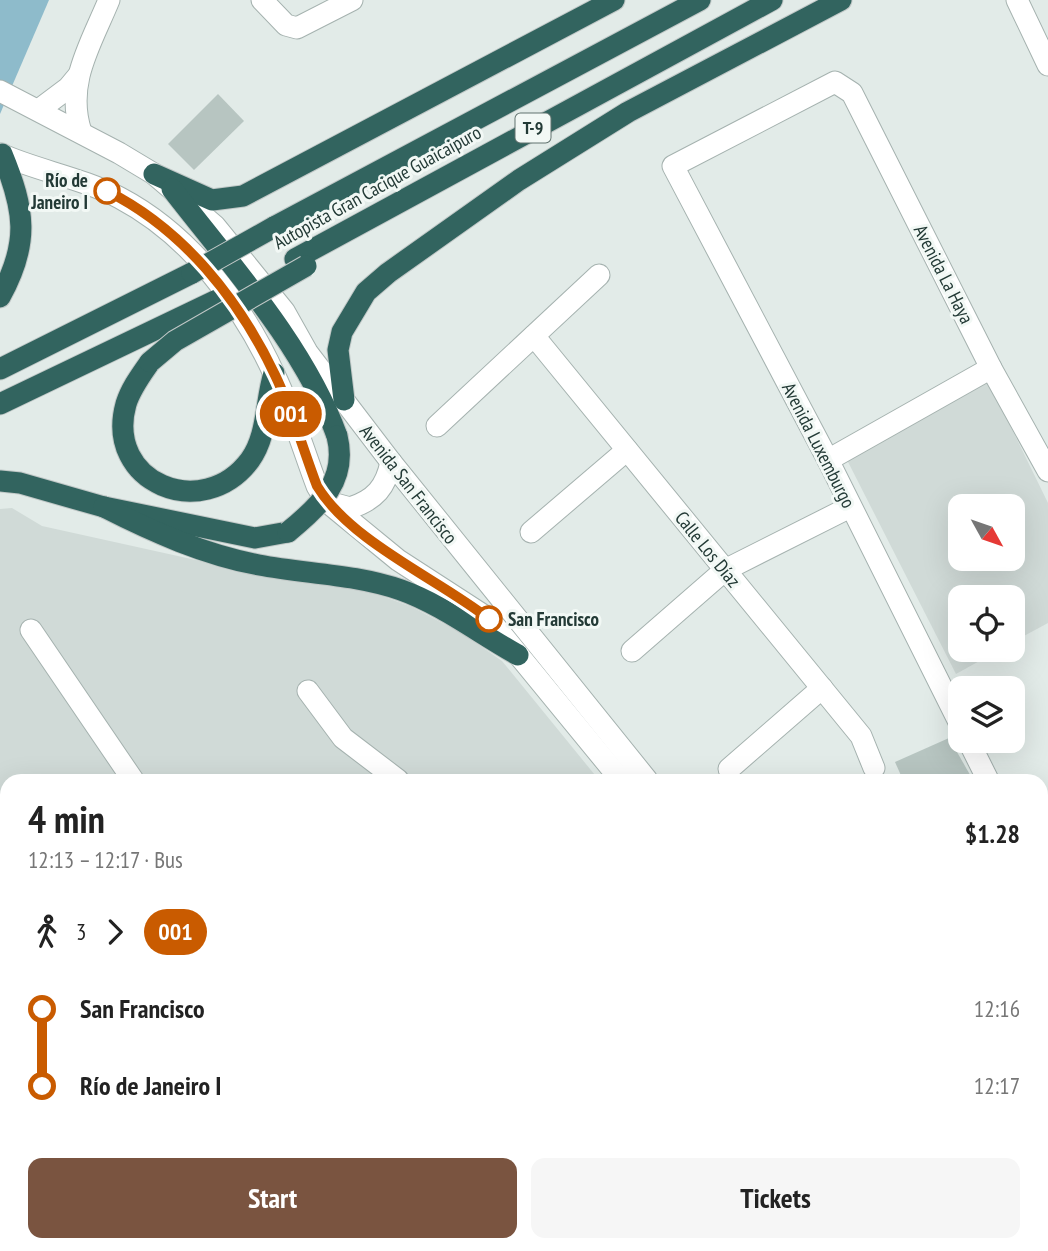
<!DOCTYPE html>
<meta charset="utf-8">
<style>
body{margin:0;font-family:"PT Sans Narrow",sans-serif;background:#f6f6f6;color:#222;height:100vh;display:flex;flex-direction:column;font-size:26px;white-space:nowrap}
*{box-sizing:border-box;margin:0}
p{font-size:23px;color:#767676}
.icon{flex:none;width:38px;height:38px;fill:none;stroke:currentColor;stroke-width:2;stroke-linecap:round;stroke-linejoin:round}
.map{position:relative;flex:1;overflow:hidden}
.sheet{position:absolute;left:0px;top:774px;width:1048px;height:478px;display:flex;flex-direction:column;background:#fff;border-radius:21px 21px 0 0;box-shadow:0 7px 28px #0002}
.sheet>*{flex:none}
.badge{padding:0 14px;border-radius:23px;font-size:24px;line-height:46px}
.needle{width:46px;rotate:130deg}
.buttons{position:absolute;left:948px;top:494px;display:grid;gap:14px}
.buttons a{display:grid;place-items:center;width:77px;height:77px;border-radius:14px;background:#fff;box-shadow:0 7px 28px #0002;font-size:35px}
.map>.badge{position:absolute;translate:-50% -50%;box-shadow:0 0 0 4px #fff}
.legs{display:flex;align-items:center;gap:10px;height:77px;padding:0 28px;font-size:23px}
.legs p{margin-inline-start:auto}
.headline{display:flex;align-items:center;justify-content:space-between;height:119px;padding:0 28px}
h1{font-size:38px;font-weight:800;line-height:52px}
.cta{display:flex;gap:14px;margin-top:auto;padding:14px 28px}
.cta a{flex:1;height:80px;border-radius:14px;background:#7a5440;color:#fff;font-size:28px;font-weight:800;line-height:80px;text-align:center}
.cta a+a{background:#f6f6f6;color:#222}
ul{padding:0 28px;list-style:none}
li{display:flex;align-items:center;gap:24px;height:77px;font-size:26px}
li i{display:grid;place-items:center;width:10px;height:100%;margin:0 9px;background:currentColor}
li i::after{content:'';width:18px;height:18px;margin:-9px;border:5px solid;border-radius:50%;background:#fff}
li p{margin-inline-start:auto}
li:first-child i{background:linear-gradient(#0000 50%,currentColor 0)}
li:last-child i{background:linear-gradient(currentColor 50%,#0000 0)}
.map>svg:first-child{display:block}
.built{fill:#d0dad7;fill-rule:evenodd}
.water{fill:#8ebbcb}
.building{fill:#b7c5c1}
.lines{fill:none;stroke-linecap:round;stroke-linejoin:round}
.minor-casing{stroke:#a5b2af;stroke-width:23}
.major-casing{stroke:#c1c8c7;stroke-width:23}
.highway-casing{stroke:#c1c8c7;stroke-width:23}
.minor{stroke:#fff;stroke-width:21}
.major{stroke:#6a9d95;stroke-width:21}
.highway{stroke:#32645f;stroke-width:21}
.highway-bridge-casing{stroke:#c1c8c7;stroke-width:23;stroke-linecap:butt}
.highway-bridge{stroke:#32645f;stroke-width:21}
.line-1-casing{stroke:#fff;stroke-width:16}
.line-1{stroke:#c95b00;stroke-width:10}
.stop-1-dot{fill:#fff;stroke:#c95b00;stroke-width:3.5}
.labels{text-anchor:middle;stroke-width:6;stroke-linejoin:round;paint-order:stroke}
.shield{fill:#f2f8f5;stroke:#61736f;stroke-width:2}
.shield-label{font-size:18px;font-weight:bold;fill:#233a36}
.stop-label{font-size:19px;font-weight:bold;fill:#233a36;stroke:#f2f8f5;text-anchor:end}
.street-label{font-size:19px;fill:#233a36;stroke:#f2f8f5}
</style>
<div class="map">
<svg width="1048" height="1251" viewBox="0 0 1048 1251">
<rect width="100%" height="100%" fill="#e2ebe8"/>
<g class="built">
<path d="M 988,380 L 1048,503 L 1048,623 L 1013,642 L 1013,597 L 961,597 L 961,649 L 1001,649 L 956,674 L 846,458 ZM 961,506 L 1013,506 L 1013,558 L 961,558 Z"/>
<path d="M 12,508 L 42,526 L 214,564 L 327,582 L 382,596 L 412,607 L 465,635 L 502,661 L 599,780 L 7,780 L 7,1244 L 486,1244 L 476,1251 L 0,1251 L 0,509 Z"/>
</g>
<path class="water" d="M 0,0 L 49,0 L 0,114 Z"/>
<g class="building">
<path d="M 218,94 L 244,121 L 194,170 L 168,144 Z"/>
<path d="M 949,738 L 973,780 L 903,780 L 895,762 Z"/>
</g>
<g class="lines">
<g class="minor-casing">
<g id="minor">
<path d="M 262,0 L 286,25 L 297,28 L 352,0"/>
<path d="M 1017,0 L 1048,65"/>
<path d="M 0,91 L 119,153 L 154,174 L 215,226 L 284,311 L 307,352 L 391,462 L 647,780"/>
<path d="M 40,109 L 68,88 L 78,76"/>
<path d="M 81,132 C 65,83 91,44 109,0"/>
<path d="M 0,154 C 39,171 82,178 120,198 C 190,235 243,305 275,376 C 292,411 303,449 317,486 L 326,501 L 398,560 L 489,619 L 621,780"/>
<path d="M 534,336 L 861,736 L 874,768"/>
<path d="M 437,426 L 599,275"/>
<path d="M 828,460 L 991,368"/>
<path d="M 328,502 L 350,508 C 375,500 386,487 391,462"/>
<path d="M 531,532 L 627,450"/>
<path d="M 31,630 L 133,780"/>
<path d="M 632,651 L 725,570 L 850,507"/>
<path d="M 308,691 L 343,738 L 398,780"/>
<path d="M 961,726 L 828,460 L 673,166 L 835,82 L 852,93 L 991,368 L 1048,471"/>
<path d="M 968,740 L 988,780"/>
<path d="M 729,769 L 822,688"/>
<path d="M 1041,885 L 1048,900"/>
<path d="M 1041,926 L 1048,926"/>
<path d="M 0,980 L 7,990"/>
<path d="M 181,1244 L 185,1251"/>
<path d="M 450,1244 L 455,1251"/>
<path d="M 659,1244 L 664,1251"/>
<path d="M 66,1251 L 74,1244"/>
</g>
</g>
<g class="major-casing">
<g id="major">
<path d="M 1041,1123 L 1048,1124"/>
<path d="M 1041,1145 L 1048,1145"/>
<path d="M 499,1251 L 510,1244"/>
<path d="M 547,1251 L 560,1244"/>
</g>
</g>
<g class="highway-casing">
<g id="highway">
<path d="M 154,174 L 212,200 L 243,196 L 614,0"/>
<path d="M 172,189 C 230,264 305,347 337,436"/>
<path d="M 274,227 L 700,0"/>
<path d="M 295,259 L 772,0"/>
<path d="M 0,297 C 30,243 25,210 2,154"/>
<path d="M 150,362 C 141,375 131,388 126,404 C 104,483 203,523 250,460 C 268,435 265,402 274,373"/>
<path d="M 0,369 L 192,273"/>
<path d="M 344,400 L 338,350 L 342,332 L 366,292 L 388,273 L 519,180 L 628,112 L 841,0"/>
<path d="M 0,404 L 219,299"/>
<path d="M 0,481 L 20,483 L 104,507 L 255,538 L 288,532"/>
<path d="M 104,507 C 153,532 205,555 259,565 C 307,574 354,574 401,590 C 441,604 480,634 518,655"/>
</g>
</g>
<use href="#minor" class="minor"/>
<use href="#major" class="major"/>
<use href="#highway" class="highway"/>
<g class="highway-bridge-casing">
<g id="highway-bridge">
<path d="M 192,273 L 274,227"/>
<path d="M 150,362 L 175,341 L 306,266"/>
<path d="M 288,532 C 320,506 348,480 337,436"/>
</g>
</g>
<use href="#highway-bridge" class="highway-bridge"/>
</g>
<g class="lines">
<g class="line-1-casing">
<path id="line-1" d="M 107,191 C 183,229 239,299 275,375 C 292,410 303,449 317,486 C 351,542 438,579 489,619"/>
</g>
<use href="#line-1" class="line-1"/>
</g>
<g class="stop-1-dot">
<circle cx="107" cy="191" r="12"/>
<circle cx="489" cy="619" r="12"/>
</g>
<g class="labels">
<rect class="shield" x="515.5" y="113.5" width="35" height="29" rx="5"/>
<g class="shield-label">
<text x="533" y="134">T-9</text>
</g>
<g class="stop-label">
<text x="88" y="187">Río de<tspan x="88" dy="22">Janeiro I</tspan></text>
<text x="508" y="626" text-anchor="start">San Francisco</text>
</g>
<g class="street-label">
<text transform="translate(377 187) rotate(-29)" y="7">Autopista Gran Cacique Guaicaipuro</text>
<text transform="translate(944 274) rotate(63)" y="7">Avenida La Haya</text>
<text transform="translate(819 445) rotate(63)" y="7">Avenida Luxemburgo</text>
<text transform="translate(409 484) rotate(52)" y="7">Avenida San Francisco</text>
<text transform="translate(708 549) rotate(51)" y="7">Calle Los Díaz</text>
</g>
</g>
</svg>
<div class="buttons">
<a><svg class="needle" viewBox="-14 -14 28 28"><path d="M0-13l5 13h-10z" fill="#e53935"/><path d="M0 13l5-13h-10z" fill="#767676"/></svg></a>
<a><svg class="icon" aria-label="locate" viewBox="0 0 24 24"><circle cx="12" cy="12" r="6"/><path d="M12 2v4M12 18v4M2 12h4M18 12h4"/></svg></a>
<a><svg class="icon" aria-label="layers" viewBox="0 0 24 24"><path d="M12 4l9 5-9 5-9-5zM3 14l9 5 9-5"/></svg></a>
</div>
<b class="badge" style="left:291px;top:414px;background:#c95b00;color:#fff">001</b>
<section class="sheet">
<div class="headline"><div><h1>4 min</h1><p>12:13 – 12:17 · Bus</p></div><b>$1.28</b></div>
<div class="legs"><svg class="icon" aria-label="walk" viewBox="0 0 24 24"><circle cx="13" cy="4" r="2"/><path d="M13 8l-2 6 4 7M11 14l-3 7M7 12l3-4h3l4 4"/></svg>3<svg class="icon" aria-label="forward" viewBox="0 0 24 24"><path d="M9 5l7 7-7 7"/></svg><b class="badge" style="background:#c95b00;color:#fff">001</b></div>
<ul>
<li><i style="color:#c95b00"></i><b>San Francisco</b><p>12:16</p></li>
<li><i style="color:#c95b00"></i><b>Río de Janeiro I</b><p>12:17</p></li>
</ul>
<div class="cta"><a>Start</a><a>Tickets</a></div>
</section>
</div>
